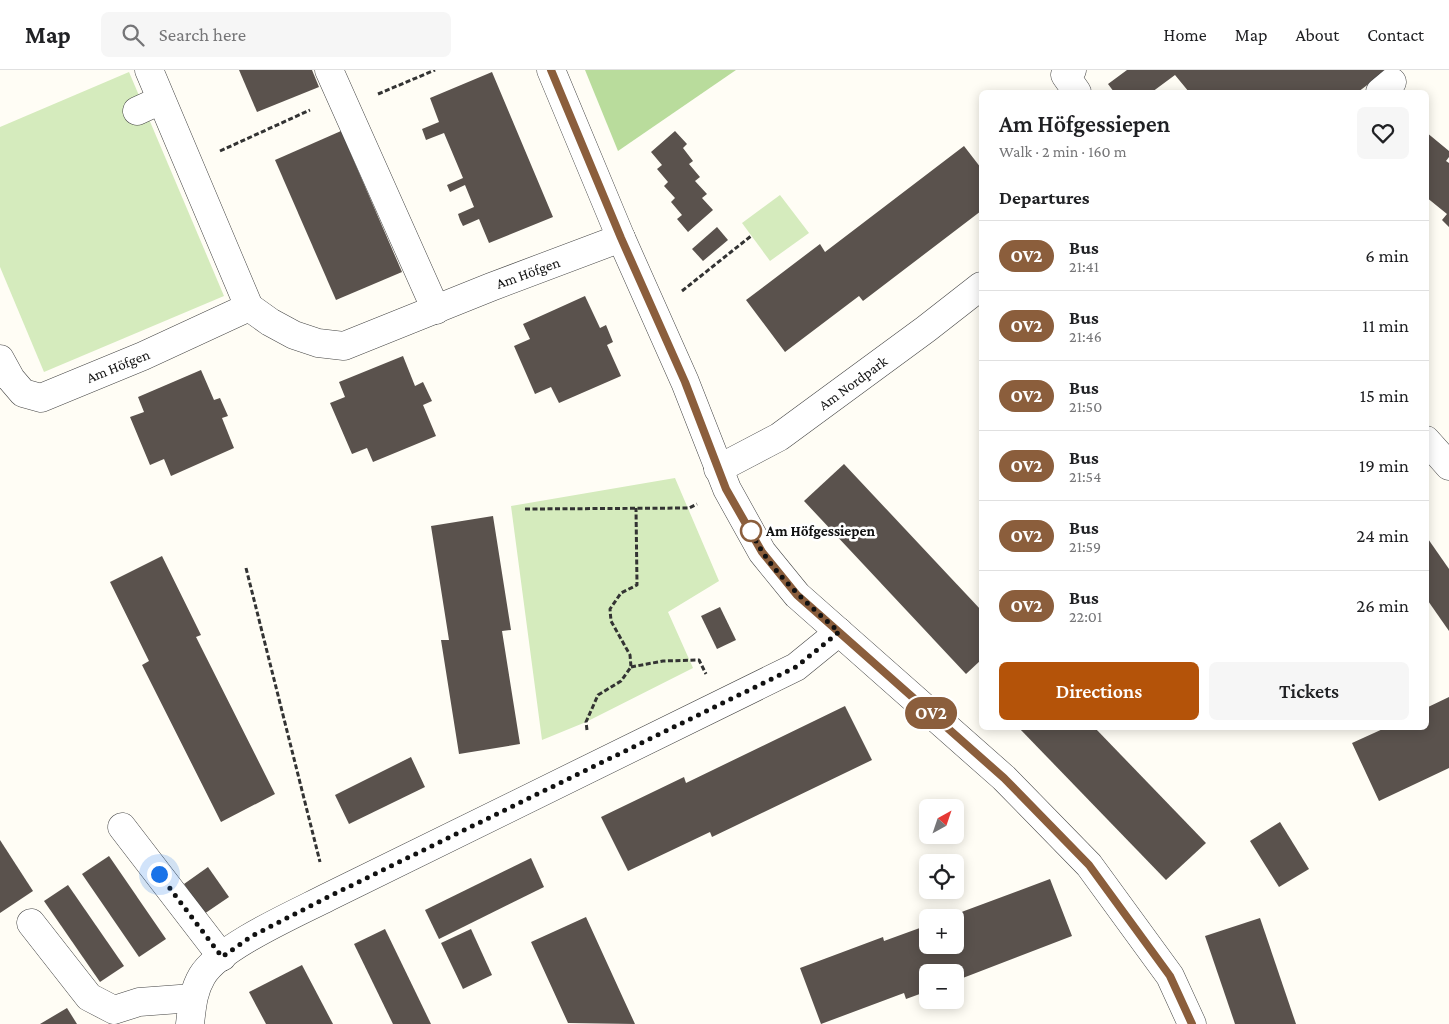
<!DOCTYPE html>
<meta charset="utf-8">
<style>
body{margin:0;font-family:"Crimson Pro",serif;background:#f6f6f6;color:#202124;height:100vh;display:flex;flex-direction:column;font-size:19px;white-space:nowrap}
*{box-sizing:border-box;margin:0}
p{font-size:16px;color:#757577}
.icon{flex:none;width:28px;height:28px;fill:none;stroke:currentColor;stroke-width:2;stroke-linecap:round;stroke-linejoin:round}
.map{position:relative;flex:1;overflow:hidden}
.drawer{position:absolute;left:979px;top:20px;width:450px;height:640px;display:flex;flex-direction:column;background:#fff;border-radius:8px;box-shadow:0 2px 12px #0003}
.drawer>*{flex:none}
.badge{padding:0 10px;border-radius:16px;font-size:18px;line-height:32px}
.needle{width:32px;rotate:40deg}
.buttons{position:absolute;left:919px;top:729px;display:grid;gap:10px}
.buttons a{display:grid;place-items:center;width:45px;height:45px;border-radius:8px;background:#fff;box-shadow:0 2px 12px #0003;font-size:25px}
.you{position:absolute;width:25px;height:25px;margin:-12px;border:4px solid #fff;border-radius:50%;background:#1a73e8;box-shadow:0 0 0 8px #1a73e833}
.map>.badge{position:absolute;translate:-50% -50%;box-shadow:0 0 0 2px #fff}
h2{padding:0 20px;font-size:19px;line-height:45px}
.round{display:grid;place-items:center;flex:none;width:52px;height:52px;border-radius:8px;background:#f6f6f6}
.summary{display:flex;align-items:center;justify-content:space-between;height:85px;padding:0 20px}
h1{font-size:24px;font-weight:600;line-height:38px}
.action{display:flex;gap:10px;margin-top:auto;padding:10px 20px}
.action a{flex:1;height:58px;border-radius:8px;background:#b45309;color:#fff;font-size:20px;font-weight:600;line-height:58px;text-align:center}
.action a+a{background:#f6f6f6;color:#202124}
ul{padding:0;list-style:none}
li{display:flex;align-items:center;gap:15px;height:70px;padding:0 20px;border-top:1px solid #e0e0e0}
li div{flex:1}
li b{display:block;font-size:19px}
li em{font-style:normal}
li .badge{min-width:55px;font-weight:700;text-align:center}
header{display:flex;align-items:center;gap:30px;box-sizing:border-box;height:70px;padding:0 25px;background:#fff;border-bottom:1px solid #e0e0e0}
header strong{font-size:24px}
nav{display:flex;gap:28px;margin-inline-start:auto;font-size:18px}
.search{width:350px;height:45px;background:#f6f6f6;display:flex;align-items:center;gap:12px;box-sizing:border-box;padding:0 18px;border-radius:8px;color:#757577;font-size:19px}
.map>svg:first-child{display:block}
.green{fill:#d5ebbd}
.forest{fill:#b9dc9c}
.building{fill:#5a524d}
.lines{fill:none;stroke-linecap:round;stroke-linejoin:round}
.minor-casing{stroke:#444;stroke-width:29}
.path{stroke:#333;stroke-width:3;stroke-dasharray:5 2.5;stroke-linecap:butt}
.minor{stroke:#fff;stroke-width:28}
.line-casing{stroke:#fff;stroke-width:11}
.line{stroke:#8b5e3c;stroke-width:8}
.walk{stroke:#111;stroke-width:5;stroke-dasharray:0 9}
.stop-dot{fill:#fff;stroke:#8b5e3c;stroke-width:2.5}
.labels{text-anchor:middle;stroke-width:5;stroke-linejoin:round;paint-order:stroke}
.street-label{font-size:15px;fill:#111;stroke:#fff}
.stop-label{font-size:15px;font-weight:bold;fill:#111;stroke:#fff;text-anchor:start}
</style>
<header>
<strong>Map</strong>
<div class="search"><svg class="icon" aria-label="search" viewBox="0 0 24 24"><circle cx="10" cy="10" r="6"/><path d="M15 15l6 6"/></svg>Search here</div>
<nav><a>Home</a><a>Map</a><a>About</a><a>Contact</a></nav>
</header>
<div class="map">
<svg width="1449" height="954" viewBox="0 0 1449 954">
<rect width="100%" height="100%" fill="#fffdf5"/>
<g class="green">
<path d="M 129,2 L 224,226 L 44,302 L 0,197 L 0,57 Z"/>
<path d="M 780,125 L 809,163 L 770,191 L 742,153 Z"/>
<path d="M 675,408 L 719,511 L 668,542 L 693,598 L 586,652 L 542,670 L 511,436 Z"/>
</g>
<path class="forest" d="M 585,0 L 736,0 L 618,81 Z"/>
<g class="building">
<path d="M 239,0 L 312,0 L 319,17 L 257,42 Z"/>
<path d="M 1127,0 L 1387,0 L 1358,22 L 1189,22 L 1175,5 L 1152,22 L 1114,22 L 1108,14 Z"/>
<path d="M 492,2 L 553,147 L 489,173 L 479,149 L 463,156 L 460,150 L 458,144 L 474,137 L 465,115 L 450,122 L 447,115 L 463,108 L 444,63 L 426,70 L 422,59 L 439,52 L 430,28 Z"/>
<path d="M 341,61 L 402,202 L 336,230 L 275,90 Z"/>
<path d="M 675,61 L 687,74 L 683,78 L 693,91 L 689,94 L 700,107 L 695,111 L 707,124 L 702,128 L 713,140 L 688,162 L 677,149 L 682,145 L 671,132 L 675,128 L 664,116 L 668,112 L 657,99 L 662,95 L 651,82 Z"/>
<path d="M 1426,62 L 1449,81 L 1449,87 L 1446,91 L 1449,93 L 1449,157 L 1442,150 L 1447,144 L 1426,127 Z"/>
<path d="M 964,76 L 981,98 L 981,141 L 863,231 L 859,226 L 785,282 L 746,230 L 820,174 L 825,182 Z"/>
<path d="M 717,157 L 728,170 L 703,191 L 692,179 Z"/>
<path d="M 585,226 L 600,258 L 606,255 L 613,272 L 607,275 L 621,306 L 559,333 L 551,317 L 535,324 L 514,276 L 530,269 L 523,254 Z"/>
<path d="M 403,286 L 415,316 L 423,312 L 432,331 L 423,335 L 436,366 L 373,392 L 367,378 L 352,384 L 330,333 L 345,327 L 339,312 Z"/>
<path d="M 201,300 L 214,330 L 220,328 L 228,346 L 222,348 L 234,378 L 171,406 L 164,389 L 150,395 L 130,347 L 144,342 L 138,327 Z"/>
<path d="M 844,394 L 981,540 L 981,590 L 966,604 L 804,431 Z"/>
<path d="M 493,446 L 511,560 L 502,561 L 520,674 L 459,684 L 441,570 L 449,570 L 431,456 Z"/>
<path d="M 1426,466 L 1449,499 L 1449,561 L 1426,528 Z"/>
<path d="M 162,486 L 201,565 L 196,567 L 275,724 L 221,752 L 142,595 L 149,591 L 110,512 Z"/>
<path d="M 720,537 L 736,570 L 717,579 L 701,546 Z"/>
<path d="M 1449,627 L 1449,698 L 1379,731 L 1352,673 L 1385,658 L 1426,658 L 1426,638 Z"/>
<path d="M 845,636 L 872,690 L 712,767 L 710,762 L 628,801 L 601,747 L 684,707 L 686,713 Z"/>
<path d="M 1019,658 L 1095,658 L 1206,773 L 1166,810 Z"/>
<path d="M 411,687 L 425,717 L 349,754 L 335,725 Z"/>
<path d="M 1280,752 L 1309,799 L 1279,817 L 1250,771 Z"/>
<path d="M 0,770 L 33,821 L 0,843 Z"/>
<path d="M 109,786 L 166,869 L 139,887 L 82,804 Z"/>
<path d="M 531,788 L 544,817 L 439,869 L 425,840 Z"/>
<path d="M 208,797 L 229,827 L 204,844 L 184,814 Z"/>
<path d="M 1050,809 L 1072,866 L 955,911 L 955,902 L 928,902 L 928,921 L 906,929 L 904,923 L 821,954 L 800,898 L 883,867 L 884,871 L 928,855 L 928,875 L 955,875 L 955,848 L 948,847 Z"/>
<path d="M 68,815 L 124,896 L 100,912 L 44,831 Z"/>
<path d="M 586,847 L 623,928 L 635,954 L 568,953 L 531,872 Z"/>
<path d="M 1260,848 L 1296,954 L 1235,954 L 1205,866 Z"/>
<path d="M 385,859 L 431,954 L 393,954 L 354,874 Z"/>
<path d="M 471,859 L 492,905 L 463,919 L 441,873 Z"/>
<path d="M 302,895 L 333,954 L 266,954 L 249,922 Z"/>
<path d="M 67,938 L 77,954 L 40,954 Z"/>
</g>
<g class="lines">
<g class="minor-casing">
<g id="minor">
<path d="M 149,0 L 249,237"/>
<path d="M 329,0 L 436,240"/>
<path d="M 551,0 L 621,168 L 685,312 L 727,419 L 762,482 L 797,525 L 1004,708 L 1089,795 L 1170,906 L 1192,954"/>
<path d="M 1072,0 L 1065,5 L 1077,22"/>
<path d="M 1380,22 L 1392,12"/>
<path d="M 137,41 L 161,30"/>
<path d="M 0,289 L 11,309 L 23,323 L 41,328 L 143,286 L 249,237 L 270,252 L 294,265 L 318,273 L 344,276 L 491,217 L 621,168"/>
<path d="M 1426,370 L 1449,396"/>
<path d="M 718,399 L 779,367 L 926,259 L 981,216"/>
<path d="M 122,757 L 222,887"/>
<path d="M 31,853 L 89,927 L 114,940 L 139,932 L 193,928"/>
<path d="M 190,954 C 192,937 193,921 202,906 C 219,877 297,843 328,827 L 796,597 L 839,562"/>
</g>
</g>
<g class="path">
<path d="M 378,24 L 435,0"/>
<path d="M 220,81 L 310,40"/>
<path d="M 682,221 L 751,166"/>
<path d="M 525,439 L 689,438 L 697,434"/>
<path d="M 246,498 L 320,792"/>
<path d="M 631,597 L 663,591 L 699,590 L 706,604"/>
<path d="M 587,660 L 586,652 L 598,625 L 621,611 L 631,597 L 630,585 L 611,551 L 610,539 L 621,523 L 637,515 L 636,438"/>
</g>
<use href="#minor" class="minor"/>
</g>
<g class="lines">
<g class="line-casing">
<path id="line" d="M 551,0 L 621,168 L 685,312 L 726,419 L 762,482 L 797,525 L 1004,708 L 1089,795 L 1170,906 L 1192,954"/>
</g>
<use href="#line" class="line"/>
<path class="walk" d="M 159,804 L 222,887 L 252,866 L 328,827 L 796,597 L 839,562 C 807,533 769,501 751,461"/>
</g>
<circle class="stop-dot" cx="751" cy="461" r="10"/>
<g class="labels">
<g class="street-label">
<text transform="translate(528 203) rotate(-20)" y="5">Am Höfgen</text>
<text transform="translate(118 296) rotate(-22)" y="5">Am Höfgen</text>
<text transform="translate(853 313) rotate(-36)" y="5">Am Nordpark</text>
</g>
<g class="stop-label">
<text x="766" y="466">Am Höfgessiepen</text>
</g>
</g>
</svg>
<div class="buttons">
<a><svg class="needle" viewBox="-14 -14 28 28"><path d="M0-13l5 13h-10z" fill="#e53935"/><path d="M0 13l5-13h-10z" fill="#757577"/></svg></a>
<a><svg class="icon" aria-label="locate" viewBox="0 0 24 24"><circle cx="12" cy="12" r="6"/><path d="M12 2v4M12 18v4M2 12h4M18 12h4"/></svg></a>
<a>+</a>
<a>−</a>
</div>
<div class="you" style="left:159px;top:804px"></div>
<b class="badge" style="left:931px;top:643px;background:#8b5e3c;color:#fff">OV2</b>
<section class="drawer">
<div class="summary"><div><h1>Am Höfgessiepen</h1><p>Walk · 2 min · 160 m</p></div><a class="round"><svg class="icon" aria-label="heart" viewBox="0 0 24 24"><path d="M12 20l-8-8c-3-5 5-10 8-4 3-6 11-1 8 4z"/></svg></a></div>
<h2>Departures</h2>
<ul>
<li><span class="badge" style="background:#8b5e3c;color:#fff">OV2</span><div><b>Bus</b><p>21:41</p></div><em>6 min</em></li>
<li><span class="badge" style="background:#8b5e3c;color:#fff">OV2</span><div><b>Bus</b><p>21:46</p></div><em>11 min</em></li>
<li><span class="badge" style="background:#8b5e3c;color:#fff">OV2</span><div><b>Bus</b><p>21:50</p></div><em>15 min</em></li>
<li><span class="badge" style="background:#8b5e3c;color:#fff">OV2</span><div><b>Bus</b><p>21:54</p></div><em>19 min</em></li>
<li><span class="badge" style="background:#8b5e3c;color:#fff">OV2</span><div><b>Bus</b><p>21:59</p></div><em>24 min</em></li>
<li><span class="badge" style="background:#8b5e3c;color:#fff">OV2</span><div><b>Bus</b><p>22:01</p></div><em>26 min</em></li>
</ul>
<div class="action"><a>Directions</a><a>Tickets</a></div>
</section>
</div>
